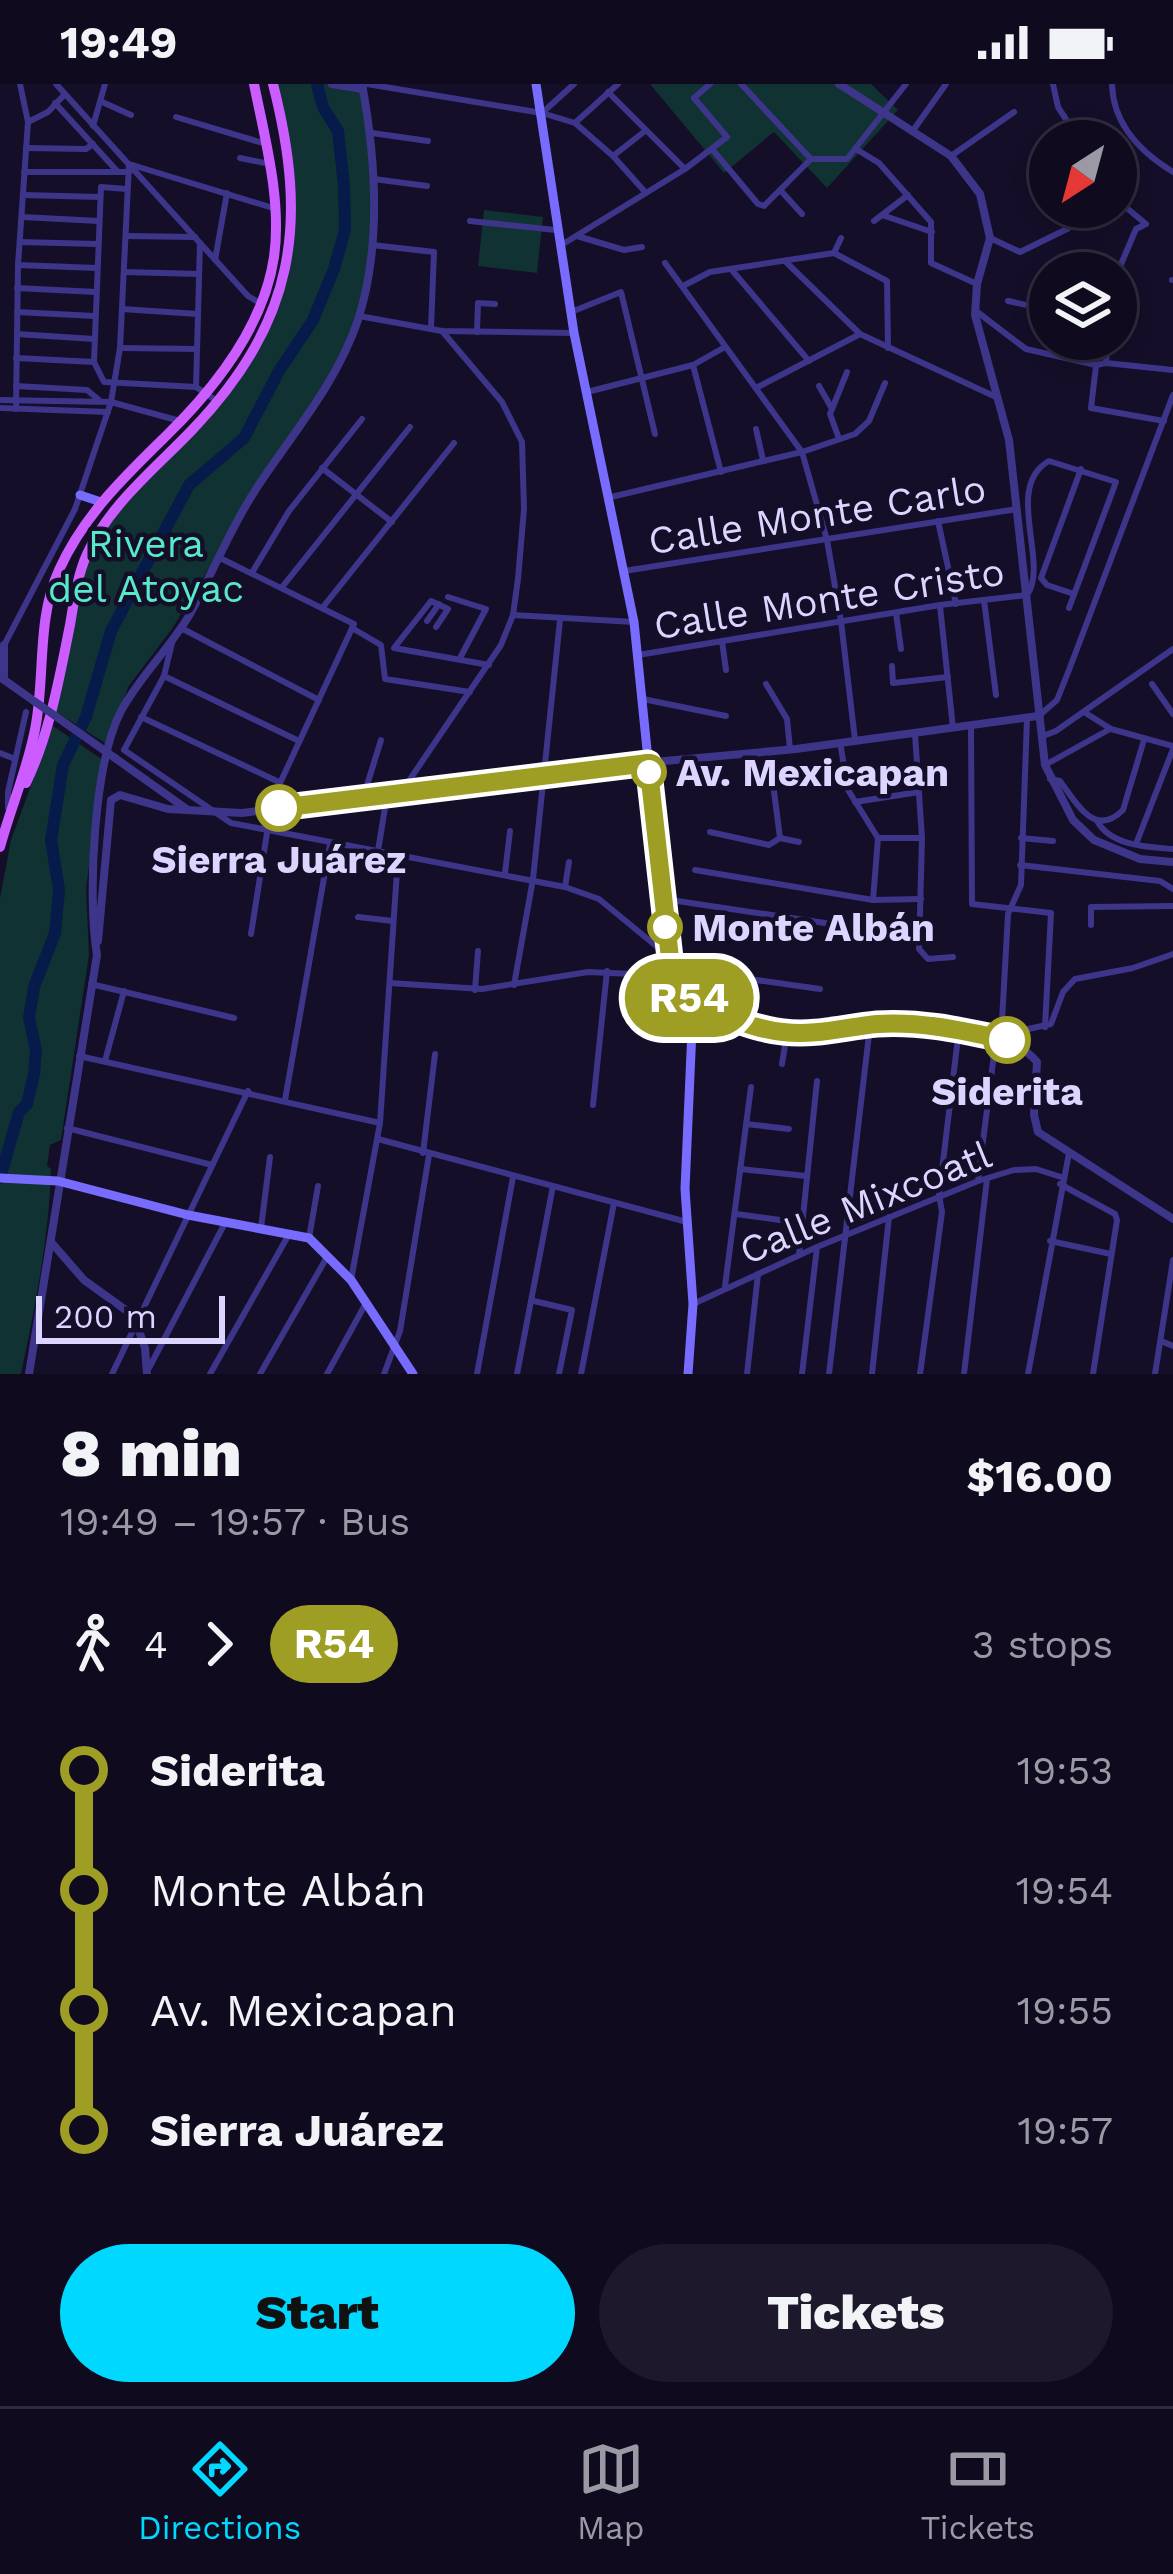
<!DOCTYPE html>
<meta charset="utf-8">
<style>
body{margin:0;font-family:"Work Sans",sans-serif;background:#1d182b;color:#f1f3f6;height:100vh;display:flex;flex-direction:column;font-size:45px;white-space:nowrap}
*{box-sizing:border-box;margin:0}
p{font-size:39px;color:#9b9aa4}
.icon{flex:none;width:66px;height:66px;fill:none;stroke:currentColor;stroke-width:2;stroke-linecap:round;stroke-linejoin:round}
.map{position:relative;height:1290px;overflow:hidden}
.side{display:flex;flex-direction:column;background:#0f0a1e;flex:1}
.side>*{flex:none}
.badge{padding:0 24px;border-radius:39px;font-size:42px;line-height:78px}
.needle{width:78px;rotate:216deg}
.fabs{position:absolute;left:1029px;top:36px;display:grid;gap:24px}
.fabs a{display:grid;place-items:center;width:108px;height:108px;border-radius:50%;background:#0f0a1e;box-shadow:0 6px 18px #0003,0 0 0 3px #2f2b3c;font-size:60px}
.scale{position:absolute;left:36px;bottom:30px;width:189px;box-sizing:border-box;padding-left:12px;border:6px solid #dcd5ff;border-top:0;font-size:33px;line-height:42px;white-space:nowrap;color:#dcd5ff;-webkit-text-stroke:9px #140e28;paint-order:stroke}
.map>.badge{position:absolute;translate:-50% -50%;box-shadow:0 0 0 6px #fff}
.legs{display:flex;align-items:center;gap:18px;height:132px;padding:0 60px;font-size:39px}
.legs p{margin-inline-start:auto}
.headline{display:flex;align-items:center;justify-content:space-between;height:204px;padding:0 60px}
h1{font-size:66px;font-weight:800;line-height:90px}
.button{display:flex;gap:24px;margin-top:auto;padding:24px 60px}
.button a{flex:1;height:138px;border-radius:72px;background:#01d8ff;color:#111;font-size:48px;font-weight:800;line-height:138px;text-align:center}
.button a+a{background:#1d182b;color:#f1f3f6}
ul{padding:0 60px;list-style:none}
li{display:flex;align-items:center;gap:42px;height:120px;font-size:45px}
li i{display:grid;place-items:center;width:18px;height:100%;margin:0 15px;background:currentColor}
li i::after{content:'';width:30px;height:30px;margin:-15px;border:9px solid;border-radius:50%;background:#0f0a1e}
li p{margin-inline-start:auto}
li:first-child i{background:linear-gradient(#0000 50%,currentColor 0)}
li:last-child i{background:linear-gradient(currentColor 50%,#0000 0)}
.status{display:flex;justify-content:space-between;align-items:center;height:84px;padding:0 60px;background:#0f0a1e;direction:ltr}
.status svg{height:33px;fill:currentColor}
.menu{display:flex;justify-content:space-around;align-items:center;height:168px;border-top:3px solid #2f2b3c;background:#0f0a1e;font-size:33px;color:#9b9aa4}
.menu a{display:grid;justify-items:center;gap:6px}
.menu .current{color:#01d8ff}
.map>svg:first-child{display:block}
.green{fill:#103233}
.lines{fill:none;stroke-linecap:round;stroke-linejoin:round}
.river{stroke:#061b49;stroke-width:12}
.minor{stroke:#3d358a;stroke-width:6}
.tertiary{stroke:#3d358a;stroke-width:8}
.secondary{stroke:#786cff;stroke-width:9}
.primary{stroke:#cb5cff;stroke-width:10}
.tertiary-bridge{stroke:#3d358a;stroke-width:8}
.line-1-casing{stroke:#fff;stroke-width:27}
.line-1{stroke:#9e9d24;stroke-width:18}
.stop-1-dot{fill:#fff;stroke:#9e9d24;stroke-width:6}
.labels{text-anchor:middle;stroke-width:9;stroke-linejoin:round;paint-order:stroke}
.street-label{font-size:39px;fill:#dcd5ff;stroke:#140e28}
.park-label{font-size:39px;fill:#58e8cc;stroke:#140e28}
.stop-label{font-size:39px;font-weight:bold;fill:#dcd5ff;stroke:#140e28;text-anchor:start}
</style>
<div class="status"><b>19:49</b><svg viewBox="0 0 49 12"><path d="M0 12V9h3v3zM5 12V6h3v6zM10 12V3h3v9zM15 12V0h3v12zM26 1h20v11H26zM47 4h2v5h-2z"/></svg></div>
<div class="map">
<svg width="1173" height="1290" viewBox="0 0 1173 1290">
<rect width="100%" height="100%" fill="#140e28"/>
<g class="green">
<path d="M 272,0 L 362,0 L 372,49 L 372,161 L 359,232 L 327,302 L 263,395 L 172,545 L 128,603 L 108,661 L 55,627 L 81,488 L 129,409 L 193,344 L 264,248 L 289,178 L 287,72 Z"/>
<path d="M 650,0 L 871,0 L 898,26 L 827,104 L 774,48 L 724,89 Z"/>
<path d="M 484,126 L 543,133 L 537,189 L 478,182 Z"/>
<path d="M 53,642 L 103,676 L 86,805 L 89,871 L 61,1056 L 50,1061 L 47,1082 L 51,1085 C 49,1154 35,1223 21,1290 L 0,1290 L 0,814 L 11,756 Z"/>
</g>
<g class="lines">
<path class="river" d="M 0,1094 L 19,1028 L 27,1020 L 34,990 L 36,966 L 29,934 L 34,903 L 55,849 L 59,806 L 51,756 L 63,681 L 86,633 L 111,547 L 189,401 L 244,354 L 279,287 L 313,236 L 334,185 L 345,146 L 344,101 L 338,47 L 323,23 L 317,0"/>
<g class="minor">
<path d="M 56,0 L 248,212 L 258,218"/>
<path d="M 367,0 L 542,29 L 575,39 L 613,72 L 646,109"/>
<path d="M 741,0 L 811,75 L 847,75 L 906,0"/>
<path d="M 1053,0 L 1058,23 L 1080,57"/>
<path d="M 1112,0 C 1113,40 1140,68 1173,88"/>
<path d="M 608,8 L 685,85"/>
<path d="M 100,17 L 131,31"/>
<path d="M 55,19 L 118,88"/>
<path d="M 542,29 L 574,0"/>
<path d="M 176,33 L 266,60"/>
<path d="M 28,38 L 48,28 L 65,10"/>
<path d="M 576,38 L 618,0"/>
<path d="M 93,42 L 105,0"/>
<path d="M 912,48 L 946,0"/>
<path d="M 372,49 L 428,57"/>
<path d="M 26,64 L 86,65 L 93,60"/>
<path d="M 712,65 L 758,120 L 764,122 L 811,75"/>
<path d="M 856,65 L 879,79 L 931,138 L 931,179 L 977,200"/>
<path d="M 613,72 L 645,47"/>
<path d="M 951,72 L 1014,28"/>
<path d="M 240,74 L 270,80"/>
<path d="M 24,88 L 129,88"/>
<path d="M 374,95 L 427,102"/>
<path d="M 127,105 L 101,103 L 94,278 L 104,298 L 196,303"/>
<path d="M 782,108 L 802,130"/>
<path d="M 23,111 L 100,113"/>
<path d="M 1116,115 L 1146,140 L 1136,145 L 1116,192"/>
<path d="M 1059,123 L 1067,145"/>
<path d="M 882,131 L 932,148"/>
<path d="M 22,133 L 99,137"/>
<path d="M 470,137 L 556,146"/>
<path d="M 874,137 L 908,111"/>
<path d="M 127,152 L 195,153"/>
<path d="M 577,152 L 624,166 L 642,163"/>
<path d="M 990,154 L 1020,168 L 1067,145 L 1097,123"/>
<path d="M 20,158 L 97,160"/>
<path d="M 200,159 L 196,303 L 217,317"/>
<path d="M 563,160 L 685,85 L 727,53 L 694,14 L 710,0"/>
<path d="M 372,161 L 434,168 L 431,244"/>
<path d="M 834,169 L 841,154"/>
<path d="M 215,176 L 227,109"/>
<path d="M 785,177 L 860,250 L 996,313"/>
<path d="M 665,179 L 802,368 L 827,456 L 841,537 L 855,656"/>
<path d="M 18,181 L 97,184"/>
<path d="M 731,185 L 809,277"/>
<path d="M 124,188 L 199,190"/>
<path d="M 1172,196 L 1173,196"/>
<path d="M 683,202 L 710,188 L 834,169 L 887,197 L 888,264"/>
<path d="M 17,204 L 96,208"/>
<path d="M 1008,217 L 1050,226"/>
<path d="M 122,225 L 198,230"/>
<path d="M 976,227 L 1026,265 L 1096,281 L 1106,279 L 1173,286"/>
<path d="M 17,228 L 95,232"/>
<path d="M 571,228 L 621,208 L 655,350"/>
<path d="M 359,232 L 442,247 L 574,249"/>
<path d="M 477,248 L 478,219 L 495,220"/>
<path d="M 17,250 L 94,255"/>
<path d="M 121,264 L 196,265"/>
<path d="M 16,274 L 94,278"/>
<path d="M 1106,279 L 1108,255"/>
<path d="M 693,281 L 721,388"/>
<path d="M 1096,282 L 1091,324 L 1164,337"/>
<path d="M 16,302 L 87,306 L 99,316"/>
<path d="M 819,302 L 831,323"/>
<path d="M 756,304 L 860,250"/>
<path d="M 587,308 L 693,281 L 725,263"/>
<path d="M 0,316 L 111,318 L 180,337"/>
<path d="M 0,324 L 108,328"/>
<path d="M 16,325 L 18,181 L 28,38 L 20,0"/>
<path d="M 756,345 L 763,376"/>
<path d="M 838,352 L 830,330 L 847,288"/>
<path d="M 322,384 L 392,438"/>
<path d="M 611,413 L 802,368 L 855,350 L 869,337 L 885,299"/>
<path d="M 938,437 L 956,520"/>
<path d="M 218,473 L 354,540 L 268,725"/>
<path d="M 253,487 L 289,427 L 362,335"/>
<path d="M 624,487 L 1017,425"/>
<path d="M 283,502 L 410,343"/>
<path d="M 1074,510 L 1047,501 L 1041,494 L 1081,385"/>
<path d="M 448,513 L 486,525 L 460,574"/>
<path d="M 984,516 L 996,611"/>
<path d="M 940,522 L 953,644"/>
<path d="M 323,523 L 454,359"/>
<path d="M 896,529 L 901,565"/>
<path d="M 513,531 L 634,538"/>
<path d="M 427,537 L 439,520"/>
<path d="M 436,543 L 448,525 L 431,517 L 394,564 L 489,581"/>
<path d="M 181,544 L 319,616"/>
<path d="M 352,544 L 381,561 L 385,595 L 470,608"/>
<path d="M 722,557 L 726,586"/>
<path d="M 172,559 L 164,592 L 124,666 L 231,739 L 565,803 L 599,815 L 667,871"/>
<path d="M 0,569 L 75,425 L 111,318 L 120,264 L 129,80 L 273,124"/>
<path d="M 638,571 L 940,521 L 1027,511 C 1050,479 1003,403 1049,377 L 1116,398 L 1069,524"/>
<path d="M 892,582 L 893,599 L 948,593"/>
<path d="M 164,592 L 299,657"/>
<path d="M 766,600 L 787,635 L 790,665"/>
<path d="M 1152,600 L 1173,630"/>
<path d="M 643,615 L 726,632"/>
<path d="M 1084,628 L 1111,645 L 1173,662"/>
<path d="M 1041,630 L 1057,616 L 1069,586 L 1173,311"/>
<path d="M 141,633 L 279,698"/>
<path d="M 971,642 L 972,820 L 1051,829 L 1045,943"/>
<path d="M 915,650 L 922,754 L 919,865 L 928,875 L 953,873"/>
<path d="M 1043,652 L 1056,647 L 1173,565"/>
<path d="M 840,658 L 848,706 L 878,754 L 873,816"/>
<path d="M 769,668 L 780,754"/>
<path d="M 0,669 L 15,675"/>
<path d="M 1045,681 L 1110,645"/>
<path d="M 1050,695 L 1060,697 C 1076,718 1094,755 1123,726 L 1144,656"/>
<path d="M 400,710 L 501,561 L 513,531 L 518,495 L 524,425 L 522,358 L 502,318 L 442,247"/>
<path d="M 363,714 L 381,656"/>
<path d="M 855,718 L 919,708"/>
<path d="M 8,724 L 8,708 L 26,628"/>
<path d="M 1097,737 C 1111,762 1147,763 1173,765"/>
<path d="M 710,748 L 769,761 L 780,754"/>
<path d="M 780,754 L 799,758"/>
<path d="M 878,754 L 922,754"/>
<path d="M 1021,754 L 1053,757"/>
<path d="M 1136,760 L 1173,665"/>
<path d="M 378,767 L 387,711"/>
<path d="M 1020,781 L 1160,797 L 1173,805"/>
<path d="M 695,786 L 873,816 L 921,815"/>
<path d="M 505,789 L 510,747"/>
<path d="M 565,803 L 569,778"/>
<path d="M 664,815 L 845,842"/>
<path d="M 358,833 L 393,837"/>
<path d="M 1091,841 L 1091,823 L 1173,822"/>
<path d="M 251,850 L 267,749"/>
<path d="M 390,899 L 482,905 L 588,888 L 678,892"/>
<path d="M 91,900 L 234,934"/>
<path d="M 514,901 L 533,795 L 560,536"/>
<path d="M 475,906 L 478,867"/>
<path d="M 629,930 L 632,888"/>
<path d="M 723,932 L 747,901 L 756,896 L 820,905"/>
<path d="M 1001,955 L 1008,830 L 1021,801 L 1027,635"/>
<path d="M 1007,957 L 1019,947 L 1051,940 L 1063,908 L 1075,895 L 1133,884 L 1173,870"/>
<path d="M 79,972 L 380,1039"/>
<path d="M 105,977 L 124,907"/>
<path d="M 782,980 L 787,949"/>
<path d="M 285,1016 L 330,760"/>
<path d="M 593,1021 L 607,887"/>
<path d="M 746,1040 L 789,1045"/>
<path d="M 67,1044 L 212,1081"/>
<path d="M 378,1055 L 687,1138"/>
<path d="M 423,1069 L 435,970"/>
<path d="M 740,1085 L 806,1092"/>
<path d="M 978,1097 L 996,954"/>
<path d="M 1060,1100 L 1115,1130 L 1117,1136 L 1093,1290"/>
<path d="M 736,1130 L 780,1136"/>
<path d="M 261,1144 L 270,1073"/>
<path d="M 309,1154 L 318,1102"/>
<path d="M 1050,1157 L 1111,1170"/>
<path d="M 799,1171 L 817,997"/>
<path d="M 351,1196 L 380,1039 L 398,772"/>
<path d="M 725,1202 L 751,1003"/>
<path d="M 534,1217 L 572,1226 L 559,1290"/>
<path d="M 693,1220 L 817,1163 L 978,1097 L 1014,1086 L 1036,1085 L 1061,1093"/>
<path d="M 1161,1257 L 1173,1262"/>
<path d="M 149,1284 L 225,1139"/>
<path d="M 112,1290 L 248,1007"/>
<path d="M 210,1290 L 288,1152"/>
<path d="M 260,1290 L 327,1173"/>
<path d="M 327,1290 L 366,1219"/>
<path d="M 384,1290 L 400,1247 L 429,1071"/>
<path d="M 477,1290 L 513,1093"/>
<path d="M 517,1290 L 553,1102"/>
<path d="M 581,1290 L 614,1119"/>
<path d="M 747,1290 L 758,1190"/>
<path d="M 802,1290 L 817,1163"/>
<path d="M 829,1290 L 870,942"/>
<path d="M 872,1290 L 889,1133"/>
<path d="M 920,1290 L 942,1128 L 939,1111 L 959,945"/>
<path d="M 964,1290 L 987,1095"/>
<path d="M 1028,1290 L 1069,1069"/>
<path d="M 1155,1290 L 1173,1176"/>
</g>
<g class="tertiary">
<path d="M 332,0 L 363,5"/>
<path d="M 839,0 L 951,72 L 980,110 L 990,154 L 977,200 L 975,231 L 1009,356 L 1045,681 L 1073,736 L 1094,756 L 1140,775 L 1173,778"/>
<path d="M 4,561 L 4,595"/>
<path d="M 0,593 L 34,617"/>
<path d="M 115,674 L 188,726"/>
<path d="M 98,857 L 111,716 L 120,711 L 168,725 L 242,729 L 654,678 L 796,665 L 1038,632"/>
<path d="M 693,923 C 724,930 752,945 783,948 C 816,952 845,943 877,940 C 919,937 1009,943 1037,978 L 1034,1031 L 1038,1048 L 1173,1135"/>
<path d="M 51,1158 L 84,1196 L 134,1232 L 145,1264 L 147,1290"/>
<path d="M 29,1290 L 97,871 C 87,812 94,679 121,627 C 140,592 170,564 190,530 C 215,484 234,436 264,393 C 299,342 338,295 358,236 C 382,161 376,76 362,0"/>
</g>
<g class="secondary">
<path d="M 536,0 L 574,249 L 634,538 L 666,852 L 670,874 L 693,923 L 685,1105 L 693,1220 L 688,1290"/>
<path d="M 80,411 L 101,418"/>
<path d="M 0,1094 L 58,1097 L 188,1131 L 309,1154 L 351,1196 L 413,1290"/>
</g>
<g class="primary">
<path d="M 26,699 C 50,649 59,595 70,541 C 74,518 77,492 87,470 C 110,420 155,385 193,345 C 295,237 309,141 273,0"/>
<path d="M 0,763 C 11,722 29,682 36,640 C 45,589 37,534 59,486 C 84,431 124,393 167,351 C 215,304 264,241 274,173 C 282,117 265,55 254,0"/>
</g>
<path class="tertiary-bridge" d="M 34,617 L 115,674"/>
</g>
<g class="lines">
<g class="line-1-casing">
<path id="line-1" d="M 279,724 L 648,679 L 670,874 L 693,923 C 724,930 752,945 783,948 C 816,952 845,943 877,940 C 922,937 964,947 1007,956"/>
</g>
<use href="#line-1" class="line-1"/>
</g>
<g class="stop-1-dot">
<circle cx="649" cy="688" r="15"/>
<circle cx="279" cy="724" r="21"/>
<circle cx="665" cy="843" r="15"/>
<circle cx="1007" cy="956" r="21"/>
</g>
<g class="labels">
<g class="street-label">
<text transform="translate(817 430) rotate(-9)" y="14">Calle Monte Carlo</text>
<text transform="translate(829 514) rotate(-9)" y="14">Calle Monte Cristo</text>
<text transform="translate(865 1118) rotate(-22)" y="14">Calle Mixcoatl</text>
</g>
<g class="park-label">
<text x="146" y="473">Rivera<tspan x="146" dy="45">del Atoyac</tspan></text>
</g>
<g class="stop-label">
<text x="676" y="702">Av. Mexicapan</text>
<text x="279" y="789" text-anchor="middle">Sierra Juárez</text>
<text x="692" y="857">Monte Albán</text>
<text x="1007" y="1021" text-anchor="middle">Siderita</text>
</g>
</g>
</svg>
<div class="fabs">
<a><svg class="needle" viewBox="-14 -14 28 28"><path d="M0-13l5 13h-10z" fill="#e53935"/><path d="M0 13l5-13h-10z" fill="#9b9aa4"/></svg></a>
<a><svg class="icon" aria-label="layers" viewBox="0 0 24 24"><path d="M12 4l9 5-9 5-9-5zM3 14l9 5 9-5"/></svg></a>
</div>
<div class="scale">200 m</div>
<b class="badge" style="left:689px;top:914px;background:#9e9d24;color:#fff">R54</b>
</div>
<section class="side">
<div class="headline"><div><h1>8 min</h1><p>19:49 – 19:57 · Bus</p></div><b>$16.00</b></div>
<div class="legs"><svg class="icon" aria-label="walk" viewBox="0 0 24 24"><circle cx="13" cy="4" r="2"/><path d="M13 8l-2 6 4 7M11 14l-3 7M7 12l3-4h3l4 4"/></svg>4<svg class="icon" aria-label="forward" viewBox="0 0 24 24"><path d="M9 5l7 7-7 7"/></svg><b class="badge" style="background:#9e9d24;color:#fff">R54</b><p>3 stops</p></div>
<ul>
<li><i style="color:#9e9d24"></i><b>Siderita</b><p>19:53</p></li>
<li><i style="color:#9e9d24"></i><span>Monte Albán</span><p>19:54</p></li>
<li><i style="color:#9e9d24"></i><span>Av. Mexicapan</span><p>19:55</p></li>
<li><i style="color:#9e9d24"></i><b>Sierra Juárez</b><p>19:57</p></li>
</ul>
<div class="button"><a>Start</a><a>Tickets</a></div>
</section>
<nav class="menu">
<a class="current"><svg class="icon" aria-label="directions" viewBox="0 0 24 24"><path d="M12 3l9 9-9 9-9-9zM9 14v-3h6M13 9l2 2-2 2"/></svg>Directions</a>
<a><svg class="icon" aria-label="map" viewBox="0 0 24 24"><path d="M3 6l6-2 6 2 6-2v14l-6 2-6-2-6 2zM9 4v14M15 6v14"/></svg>Map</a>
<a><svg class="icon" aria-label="tickets" viewBox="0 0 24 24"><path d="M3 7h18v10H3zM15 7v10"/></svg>Tickets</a>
</nav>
